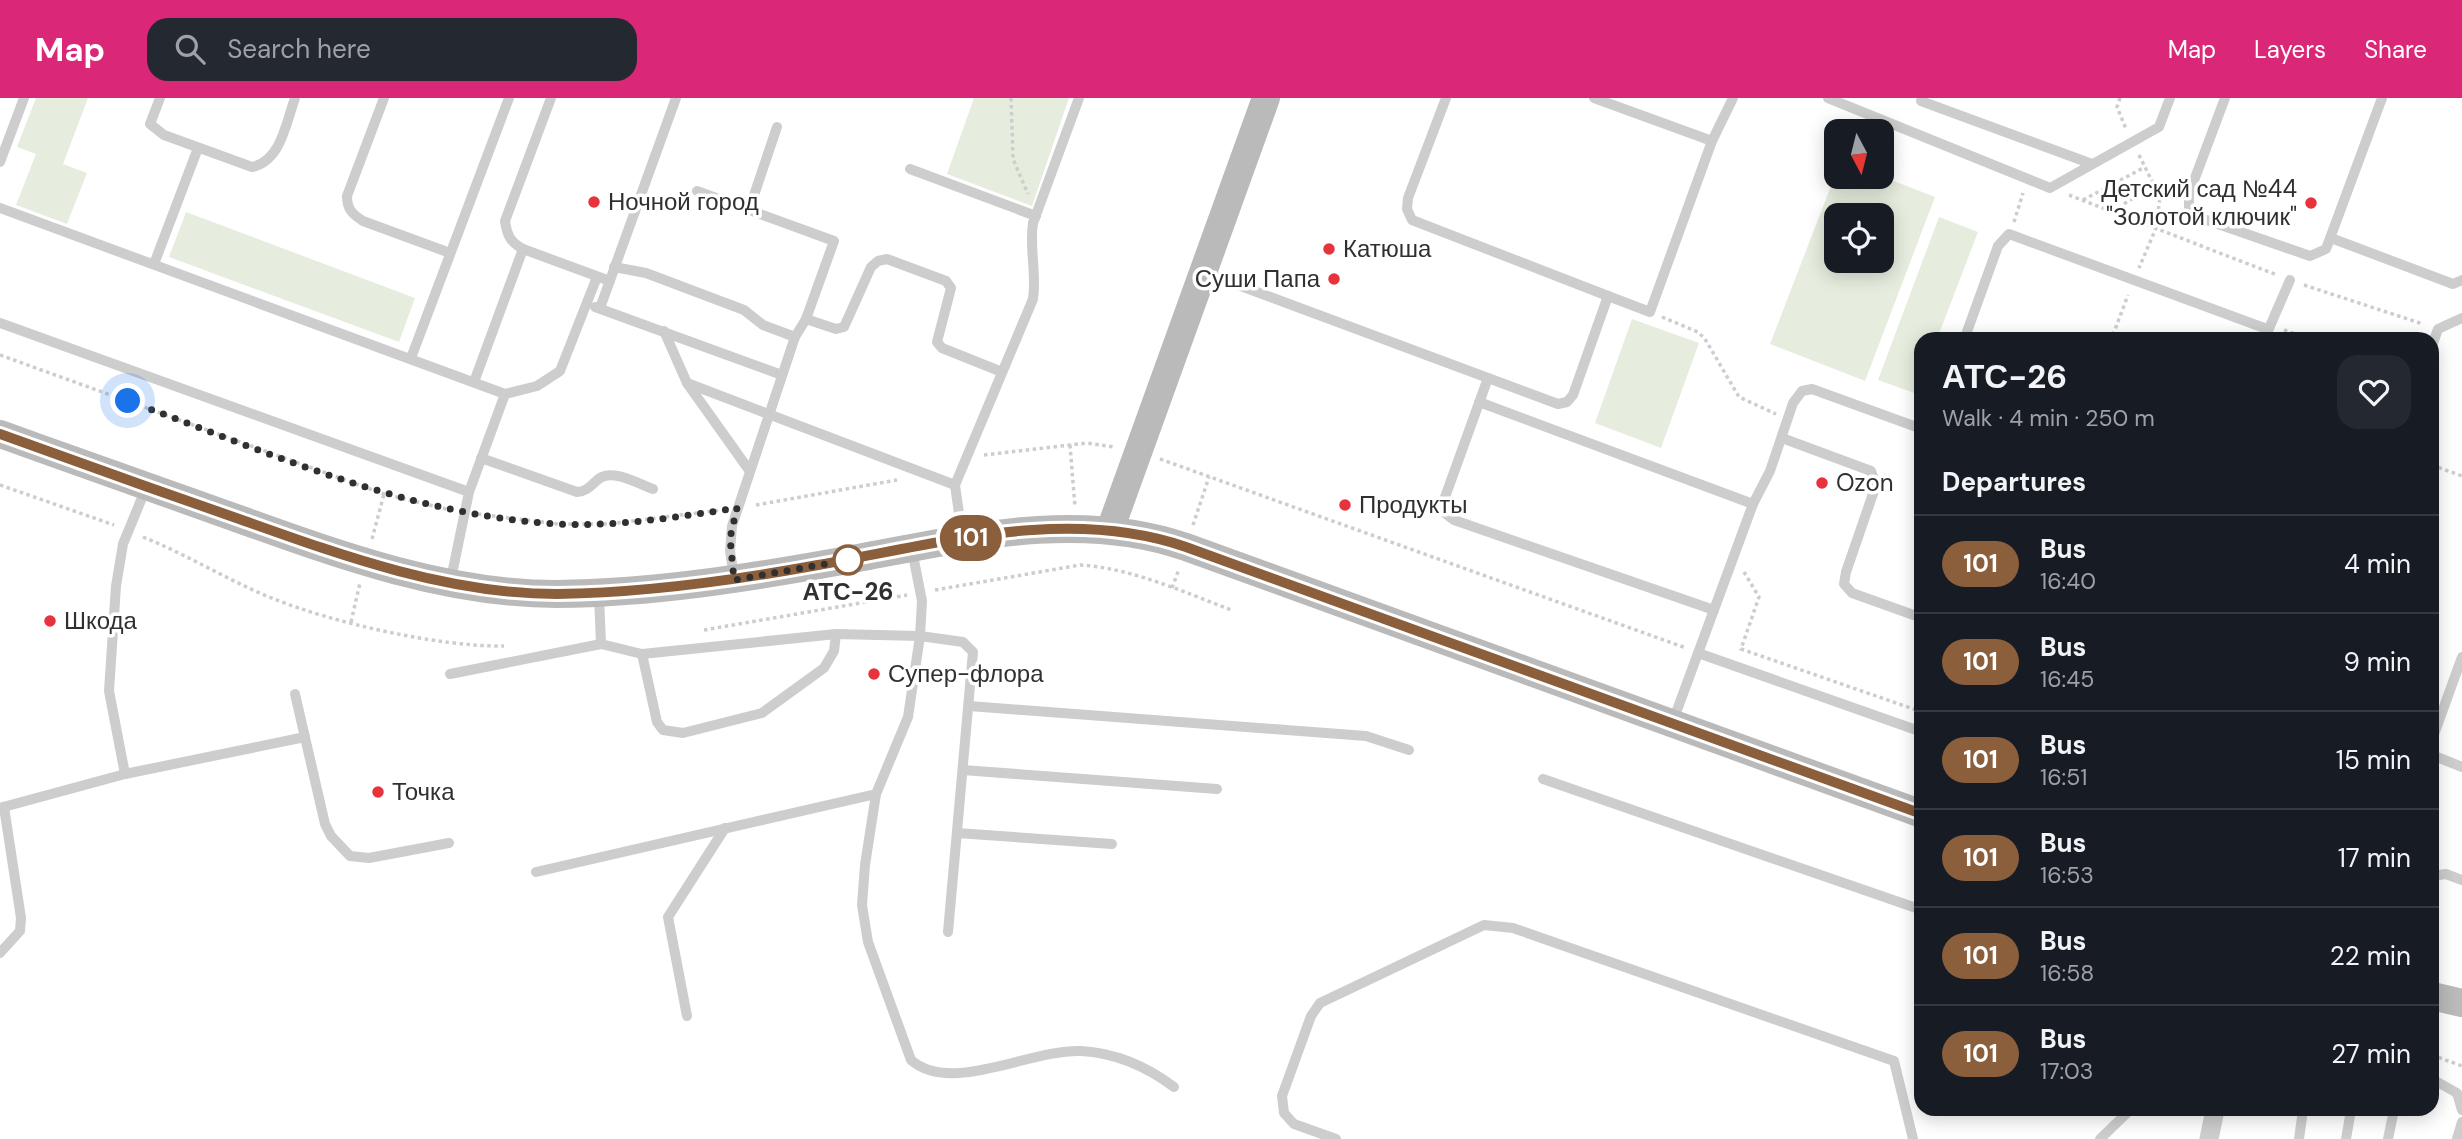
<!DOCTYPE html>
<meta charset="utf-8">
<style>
body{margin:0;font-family:"DM Sans",sans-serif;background:#242831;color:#f1f3f6;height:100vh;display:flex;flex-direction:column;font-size:26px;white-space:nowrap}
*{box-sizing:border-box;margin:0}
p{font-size:23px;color:#9ea1a6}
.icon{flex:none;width:38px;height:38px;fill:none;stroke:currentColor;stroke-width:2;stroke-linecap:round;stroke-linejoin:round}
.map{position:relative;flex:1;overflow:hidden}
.panel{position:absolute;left:1914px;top:234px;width:525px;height:784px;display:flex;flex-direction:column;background:#171b24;border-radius:21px;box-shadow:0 4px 18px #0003}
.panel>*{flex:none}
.badge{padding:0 14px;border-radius:23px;font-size:24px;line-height:46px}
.needle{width:46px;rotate:173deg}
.tools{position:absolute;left:1824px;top:21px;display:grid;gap:14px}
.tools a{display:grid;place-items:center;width:70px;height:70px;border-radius:14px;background:#171b24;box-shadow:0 4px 18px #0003;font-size:35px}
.you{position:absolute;width:35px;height:35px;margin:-18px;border:5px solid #fff;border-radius:50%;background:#1a73e8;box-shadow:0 0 0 10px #1a73e833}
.map>.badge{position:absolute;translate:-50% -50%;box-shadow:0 0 0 4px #fff}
h2{padding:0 28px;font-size:26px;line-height:63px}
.round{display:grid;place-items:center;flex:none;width:74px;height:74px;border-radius:21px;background:#242831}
.overview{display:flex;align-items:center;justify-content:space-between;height:119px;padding:0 28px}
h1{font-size:33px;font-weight:700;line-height:52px}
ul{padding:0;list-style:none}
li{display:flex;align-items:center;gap:21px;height:98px;padding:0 28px;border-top:2px solid #363941}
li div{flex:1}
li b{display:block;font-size:26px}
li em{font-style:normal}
li .badge{min-width:77px;font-weight:700;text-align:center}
header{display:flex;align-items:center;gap:42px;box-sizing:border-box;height:98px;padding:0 35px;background:#db2777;color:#fff}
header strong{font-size:33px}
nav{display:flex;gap:38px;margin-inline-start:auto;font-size:24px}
.search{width:490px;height:63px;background:#242831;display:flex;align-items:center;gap:18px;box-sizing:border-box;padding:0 24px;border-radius:21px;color:#9ea1a6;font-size:26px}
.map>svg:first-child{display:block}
.green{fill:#e6edde;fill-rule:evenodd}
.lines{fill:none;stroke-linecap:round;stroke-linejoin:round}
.path{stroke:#cdcdcd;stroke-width:3.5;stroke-dasharray:3.5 3.5;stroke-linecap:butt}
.service{stroke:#cdcdcd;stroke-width:10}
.minor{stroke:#cdcdcd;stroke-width:19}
.secondary{stroke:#bababa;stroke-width:28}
.line-casing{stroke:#fff;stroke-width:16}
.line{stroke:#8b5e3c;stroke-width:10}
.walk{stroke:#303030;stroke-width:7;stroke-dasharray:0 12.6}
.poi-dot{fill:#e6333c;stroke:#fff;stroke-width:2.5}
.stop-dot{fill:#fff;stroke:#8b5e3c;stroke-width:3.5}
.labels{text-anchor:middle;stroke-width:7;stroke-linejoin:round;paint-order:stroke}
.poi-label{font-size:24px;fill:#303030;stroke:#fff;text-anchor:start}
.stop-label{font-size:24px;font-weight:bold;fill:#303030;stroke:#fff}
</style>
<header>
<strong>Map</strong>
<div class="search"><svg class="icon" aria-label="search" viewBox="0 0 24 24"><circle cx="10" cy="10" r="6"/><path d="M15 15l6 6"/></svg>Search here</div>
<nav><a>Map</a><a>Layers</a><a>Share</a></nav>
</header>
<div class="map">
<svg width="2462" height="1041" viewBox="0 0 2462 1041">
<rect width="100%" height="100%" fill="#fff"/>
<g class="green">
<path d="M 36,0 L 88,0 L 63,66 L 87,75 L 67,126 L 16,107 L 36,56 L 17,49 Z"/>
<path d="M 974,0 L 1069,0 L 1032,108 L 947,76 Z"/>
<path d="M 1836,75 L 1836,79 L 1881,78 L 1935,99 L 1865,283 L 1770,246 ZM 1836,117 L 1881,117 L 1881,163 L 1836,163 Z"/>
<path d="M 186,114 L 415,200 L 399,244 L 169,159 Z"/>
<path d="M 1939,119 L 1978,134 L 1937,241 L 1922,242 L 1921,283 L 1917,296 L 1878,282 Z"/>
<path d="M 1632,221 L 1699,245 L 1661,350 L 1595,325 Z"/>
</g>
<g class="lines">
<g class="path">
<path d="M 1011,0 L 1013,61 L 1028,96"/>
<path d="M 2120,0 L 2117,9 L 2126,31"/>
<path d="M 2139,57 L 2160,99 L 2156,130 L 2139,170"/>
<path d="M 2069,97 L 2277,177"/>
<path d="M 2083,102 L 2145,69"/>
<path d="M 2112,113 L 2155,87"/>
<path d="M 2014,124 L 2023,95"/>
<path d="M 2304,187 L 2423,226"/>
<path d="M 1662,219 L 1698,234 L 1705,241 L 1739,299 L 1776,316"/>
<path d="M 2284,232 L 2313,242"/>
<path d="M 2113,237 L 2128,197"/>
<path d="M 0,257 L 384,396 L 450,412"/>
<path d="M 1070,347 L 1075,409"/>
<path d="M 984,357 L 1087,345 L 1115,349"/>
<path d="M 1160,361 L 1686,550"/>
<path d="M 2432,367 L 2462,378"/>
<path d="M 0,387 L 114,427"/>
<path d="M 756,407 L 897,382"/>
<path d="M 478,416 L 558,426 L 608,426 L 721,412"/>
<path d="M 1193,427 L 1209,379"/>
<path d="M 143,439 C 188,457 229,483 274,501 C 334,525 440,549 504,548"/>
<path d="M 372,441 L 384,396"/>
<path d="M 1744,474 L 1759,499 L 1741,551 L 1922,614"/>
<path d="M 1172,490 L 1179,471"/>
<path d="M 935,492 L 1080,467 C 1131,470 1184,494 1231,512"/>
<path d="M 351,524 L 360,485"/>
<path d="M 704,532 L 907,497"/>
<path d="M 2432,957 L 2462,968"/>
</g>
<g class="service">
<path d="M 160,0 L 150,26 L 164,37 L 252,69 C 281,63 286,25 295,0"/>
<path d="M 384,0 L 347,98 C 347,111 352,116 363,123 L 450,155"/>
<path d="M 551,0 L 505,123 C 507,137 510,144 523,151 L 610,183"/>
<path d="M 1446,0 L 1408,100 L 1407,111 L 1412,122 L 1608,198"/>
<path d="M 1594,0 L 1712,43"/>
<path d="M 1828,0 L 2050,90 L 2159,29 L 2170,0"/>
<path d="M 2225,0 L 2189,96 L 2189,111 L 2195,118 L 2310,158 L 2326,151 L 2382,0"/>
<path d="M 1921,3 L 2092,66"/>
<path d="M 0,64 L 24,0"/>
<path d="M 910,71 L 1036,118"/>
<path d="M 697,93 L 834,143 L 806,221 L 795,239 L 732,428 L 730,453 L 734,479"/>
<path d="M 0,110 L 505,296 L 537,288 L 560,273 L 597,179"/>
<path d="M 749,112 L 777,29"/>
<path d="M 2331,140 L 2453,186 L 2462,182"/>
<path d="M 154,166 L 198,50"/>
<path d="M 614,169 L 646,175 L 744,212 L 763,227 L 795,239"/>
<path d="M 1206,175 L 1558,306 L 1567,304 L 1573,297 L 1608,198 L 1650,214 L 1712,43 L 1733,0"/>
<path d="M 595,209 L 782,277"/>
<path d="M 600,210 L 676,0"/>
<path d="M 806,221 L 836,231 L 844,229 L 871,169 L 878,163 L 887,161 L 946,183 L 951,190 L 937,244 L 942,250 L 1002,274"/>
<path d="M 0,225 L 469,394 L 451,481"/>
<path d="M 664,233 L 687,285 L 749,372"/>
<path d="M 1964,242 L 1998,148 L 2009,136 L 2267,231"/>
<path d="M 2264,242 L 2290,182"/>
<path d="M 2432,248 L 2438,231 L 2462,220"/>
<path d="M 411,260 L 509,0"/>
<path d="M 1488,280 L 1444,402 L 1446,416 L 1454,422 L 1714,512"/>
<path d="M 474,284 L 523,151"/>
<path d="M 687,285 L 955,387"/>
<path d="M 1479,304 L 1753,406"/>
<path d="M 1782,340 L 1871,373 L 1876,387 L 1846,474 L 1844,486 L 1852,495 L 1922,520"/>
<path d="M 481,360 L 577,394 C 589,393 591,386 600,380 C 613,371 639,386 653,391"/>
<path d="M 469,394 L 505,296"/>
<path d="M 962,437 L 955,387 L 1033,201 C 1037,175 1029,151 1033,125 L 1079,0"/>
<path d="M 912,452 L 922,503 L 920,538 L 963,544 L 973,554 L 948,834"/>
<path d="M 599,498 L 601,546"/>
<path d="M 1698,555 L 1922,634"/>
<path d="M 642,556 L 657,624 L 663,632 L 683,635 L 762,615 L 824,570 L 834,553 L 836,536"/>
<path d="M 450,576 L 601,546 L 642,556 L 836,536 L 920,538 L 908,619 L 876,696 L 865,767 L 862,807 L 868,844 L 911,962 C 951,997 1030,951 1081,953 C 1117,955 1146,968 1174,989"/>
<path d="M 295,596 L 325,726 L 331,738 L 350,758 L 369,760 L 449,745"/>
<path d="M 969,608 L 1366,638 L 1409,652"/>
<path d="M 1673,623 L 1753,406 L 1770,373 L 1793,305 L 1802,293 L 1812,291 L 1922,331"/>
<path d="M 2432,642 L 2462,559"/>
<path d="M 2432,657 L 2462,669"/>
<path d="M 963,672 L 1217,691"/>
<path d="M 125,676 L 109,593 L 116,488 L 123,446 L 146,390"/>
<path d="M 1543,681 L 1922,812"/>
<path d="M 0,710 L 125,676 L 305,639"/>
<path d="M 957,735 L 1112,746"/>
<path d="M 536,774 L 876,696"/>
<path d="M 2432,778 L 2446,776 L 2462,782"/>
<path d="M 0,855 L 20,833 L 21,820 L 4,709 L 0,711"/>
<path d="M 687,918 L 668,819 L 725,730"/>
<path d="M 2432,981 L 2457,995 L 2462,1012"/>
<path d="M 1336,1041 L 1294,1026 L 1284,1015 L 1282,998 L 1311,918 L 1320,905 L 1484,827 L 1513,830 L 1894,963 L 1913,1041"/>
<path d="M 2100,1041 L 2130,1012"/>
<path d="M 2299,1041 L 2303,1012"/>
<path d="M 2346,1041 L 2351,1012"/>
<path d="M 2388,1041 L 2394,1012"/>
<path d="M 2457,1041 L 2462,1024"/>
</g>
<path class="minor" d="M 2209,1041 L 2215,1012"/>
<g class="secondary">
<path d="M 0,336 C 79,364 158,393 236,420 C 339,457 446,496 557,496 C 653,495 747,480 842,463 C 954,443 1074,410 1186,449 L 1922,716"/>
<path d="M 1110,432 L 1266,0"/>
<path d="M 2432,898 L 2462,905"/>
</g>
</g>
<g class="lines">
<g class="line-casing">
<path id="line" d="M 0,336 C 81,365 161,394 242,422 C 343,458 448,496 557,496 C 645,495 731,483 818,467 C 937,446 1067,408 1186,449 L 1922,716"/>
</g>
<use href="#line" class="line"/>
<path class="walk" d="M 128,303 C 268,354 406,417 557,426 C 617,429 677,419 737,410 L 730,440 L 734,482 L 848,462"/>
</g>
<g class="poi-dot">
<circle cx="594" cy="104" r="7"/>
<circle cx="2311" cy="105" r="7"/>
<circle cx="1329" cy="151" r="7"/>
<circle cx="1334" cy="181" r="7"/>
<circle cx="1822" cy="385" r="7"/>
<circle cx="1345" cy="407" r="7"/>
<circle cx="50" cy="523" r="7"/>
<circle cx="874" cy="576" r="7"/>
<circle cx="378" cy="694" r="7"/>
</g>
<circle class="stop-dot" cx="848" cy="462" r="14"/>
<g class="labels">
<g class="poi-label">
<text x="2297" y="99" text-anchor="end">Детский сад №44<tspan x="2297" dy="28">"Золотой ключик"</tspan></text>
<text x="608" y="112">Ночной город</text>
<text x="1343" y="159">Катюша</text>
<text x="1320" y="189" text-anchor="end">Суши Папа</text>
<text x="1836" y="393">Ozon</text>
<text x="1359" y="415">Продукты</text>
<text x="64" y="531">Шкода</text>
<text x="888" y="584">Супер-флора</text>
<text x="392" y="702">Точка</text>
</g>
<g class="stop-label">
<text x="848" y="502">АТС-26</text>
</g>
</g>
</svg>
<div class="tools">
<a><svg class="needle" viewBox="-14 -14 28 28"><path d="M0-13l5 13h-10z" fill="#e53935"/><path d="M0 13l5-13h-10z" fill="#9ea1a6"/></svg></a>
<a><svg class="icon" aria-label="locate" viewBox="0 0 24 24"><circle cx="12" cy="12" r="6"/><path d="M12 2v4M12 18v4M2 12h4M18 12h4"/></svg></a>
</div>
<div class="you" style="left:128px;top:303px"></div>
<b class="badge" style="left:971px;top:440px;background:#8b5e3c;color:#fff">101</b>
<section class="panel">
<div class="overview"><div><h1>АТС-26</h1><p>Walk · 4 min · 250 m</p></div><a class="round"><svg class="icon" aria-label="heart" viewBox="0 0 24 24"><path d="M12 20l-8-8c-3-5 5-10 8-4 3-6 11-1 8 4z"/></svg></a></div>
<h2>Departures</h2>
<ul>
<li><span class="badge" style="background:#8b5e3c;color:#fff">101</span><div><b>Bus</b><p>16:40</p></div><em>4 min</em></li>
<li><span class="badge" style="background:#8b5e3c;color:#fff">101</span><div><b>Bus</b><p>16:45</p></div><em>9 min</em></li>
<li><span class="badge" style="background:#8b5e3c;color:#fff">101</span><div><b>Bus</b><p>16:51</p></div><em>15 min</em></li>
<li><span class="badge" style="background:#8b5e3c;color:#fff">101</span><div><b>Bus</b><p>16:53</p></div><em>17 min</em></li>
<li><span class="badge" style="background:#8b5e3c;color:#fff">101</span><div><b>Bus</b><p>16:58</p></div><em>22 min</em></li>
<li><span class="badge" style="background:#8b5e3c;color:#fff">101</span><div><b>Bus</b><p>17:03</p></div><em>27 min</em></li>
</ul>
</section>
</div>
